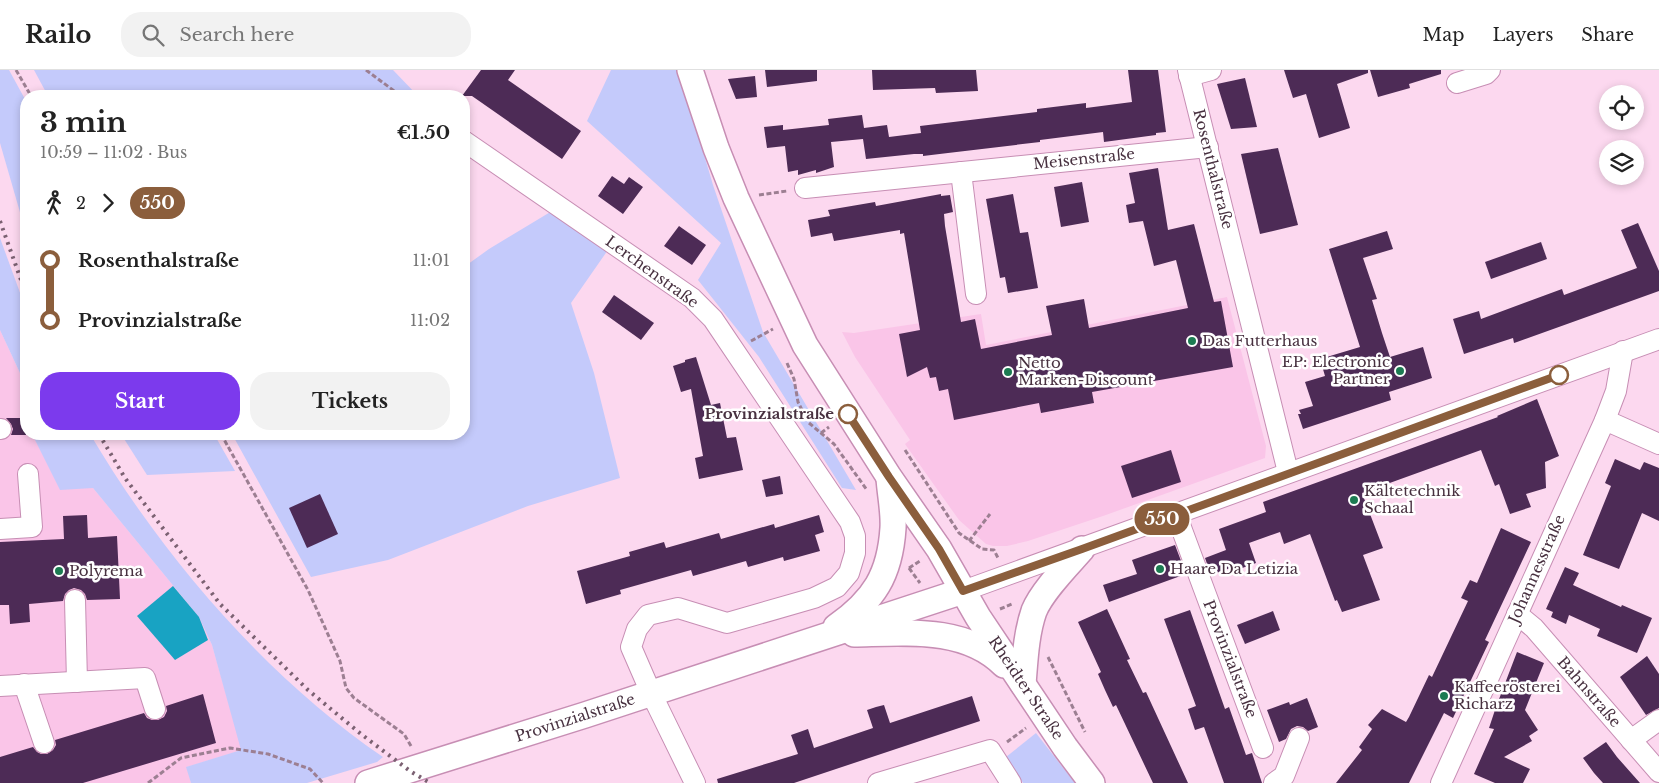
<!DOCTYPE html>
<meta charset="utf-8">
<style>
body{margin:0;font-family:"Libre Baskerville",serif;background:#f2f2f2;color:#222;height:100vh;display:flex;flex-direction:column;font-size:19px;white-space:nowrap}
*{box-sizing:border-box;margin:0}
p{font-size:16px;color:#767676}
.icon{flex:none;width:28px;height:28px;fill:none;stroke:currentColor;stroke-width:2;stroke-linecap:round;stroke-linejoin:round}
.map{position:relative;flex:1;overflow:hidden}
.drawer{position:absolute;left:20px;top:20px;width:450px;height:350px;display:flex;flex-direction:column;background:#fff;border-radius:20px;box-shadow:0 2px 8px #0003}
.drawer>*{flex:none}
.badge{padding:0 10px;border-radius:16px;font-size:18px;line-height:32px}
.controls{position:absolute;left:1599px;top:15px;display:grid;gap:10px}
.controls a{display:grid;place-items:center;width:45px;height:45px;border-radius:50%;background:#fff;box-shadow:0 2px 8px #0003;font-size:25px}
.map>.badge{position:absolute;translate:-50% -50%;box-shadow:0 0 0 2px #fff}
.legs{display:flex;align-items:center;gap:8px;height:55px;padding:0 20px;font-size:16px}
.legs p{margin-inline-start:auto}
.head{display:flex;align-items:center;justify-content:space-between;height:85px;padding:0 20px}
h1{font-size:28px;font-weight:700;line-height:38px}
.primary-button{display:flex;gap:10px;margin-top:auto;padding:10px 20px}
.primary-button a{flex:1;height:58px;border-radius:20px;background:#7c3aed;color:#fff;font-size:20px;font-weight:700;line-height:58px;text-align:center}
.primary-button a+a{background:#f2f2f2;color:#222}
ul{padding:0 20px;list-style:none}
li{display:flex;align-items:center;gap:18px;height:60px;font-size:19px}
li i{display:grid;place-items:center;width:8px;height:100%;margin:0 6px;background:currentColor}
li i::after{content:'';width:12px;height:12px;margin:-6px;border:4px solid;border-radius:50%;background:#fff}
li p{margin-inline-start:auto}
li:first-child i{background:linear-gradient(#0000 50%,currentColor 0)}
li:last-child i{background:linear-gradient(currentColor 50%,#0000 0)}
header{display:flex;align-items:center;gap:30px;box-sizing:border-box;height:70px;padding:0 25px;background:#fff;border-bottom:1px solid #e0e0e0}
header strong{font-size:24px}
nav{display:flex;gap:28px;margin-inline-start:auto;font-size:18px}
.search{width:350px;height:45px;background:#f2f2f2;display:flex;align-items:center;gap:12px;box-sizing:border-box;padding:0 18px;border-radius:20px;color:#767676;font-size:19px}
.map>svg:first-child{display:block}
.built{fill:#fac5e8}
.green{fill:#c4cafb}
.water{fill:#18a3c3}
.building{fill:#4d2b56}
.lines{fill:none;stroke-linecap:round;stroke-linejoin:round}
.minor-casing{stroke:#c78eb4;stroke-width:22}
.major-casing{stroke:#c78eb4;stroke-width:28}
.path{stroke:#9c7f92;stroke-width:3;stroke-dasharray:5 2.5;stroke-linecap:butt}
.minor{stroke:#fff;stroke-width:20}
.major{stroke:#fff;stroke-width:25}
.rail{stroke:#7b6172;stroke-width:4;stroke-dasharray:2.5 5;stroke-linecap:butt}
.line-1-casing{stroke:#fff;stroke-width:11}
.line-1{stroke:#8b5e3c;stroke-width:8}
.poi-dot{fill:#1c7b52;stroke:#fff;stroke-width:2}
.stop-1-dot{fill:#fff;stroke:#8b5e3c;stroke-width:2.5}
.labels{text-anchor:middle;stroke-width:5;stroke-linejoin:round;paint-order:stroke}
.street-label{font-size:15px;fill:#483140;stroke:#fff}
.poi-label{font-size:15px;fill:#483140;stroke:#fff;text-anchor:start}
.stop-label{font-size:15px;font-weight:bold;fill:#483140;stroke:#fff;text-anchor:end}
</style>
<header>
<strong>Railo</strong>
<div class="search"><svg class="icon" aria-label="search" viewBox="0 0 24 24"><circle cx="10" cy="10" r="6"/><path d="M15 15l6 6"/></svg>Search here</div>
<nav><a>Map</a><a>Layers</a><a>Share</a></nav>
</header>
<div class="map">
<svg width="1659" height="713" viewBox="0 0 1659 713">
<rect width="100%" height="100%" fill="#fcd8ef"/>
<g class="built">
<path d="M 1227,227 L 1266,376 L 1265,388 L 1103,446 L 1028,471 L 1007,476 L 993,476 L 986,474 L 959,450 L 905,374 L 910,370 L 855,287 L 842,262 L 854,263 L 981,244 L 986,275 Z"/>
<path d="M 0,260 L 26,316 L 26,364 L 51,364 L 33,366 L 93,418 L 199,547 L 212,575 L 242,680 L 187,697 L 191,713 L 0,713 Z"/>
</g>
<g class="green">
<path d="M 0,0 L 9,0 L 26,31 L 26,163 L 0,73 Z"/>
<path d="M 34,0 L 393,0 L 418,26 L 48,26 Z"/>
<path d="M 611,0 L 679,0 L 713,115 L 763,262 L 856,420 L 842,418 L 759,287 L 698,210 L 721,173 L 587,51 Z"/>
<path d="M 552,141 L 610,177 L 571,233 L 594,303 L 620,408 L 528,436 L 388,490 L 311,507 L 232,364 L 464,364 L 464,197 L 489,179 Z"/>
<path d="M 0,168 L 26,239 L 26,316 L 0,260 Z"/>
<path d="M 51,364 L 90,364 C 162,486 266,607 383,687 L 377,692 L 307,713 L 191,713 L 186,697 L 241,680 L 212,575 L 199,547 L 93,418 L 60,420 L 33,366 Z"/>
<path d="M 121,364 L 214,364 L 235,401 L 147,405 Z"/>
<path d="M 1036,663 L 1075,713 L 1023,713 L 1006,687 Z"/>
</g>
<path class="water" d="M 173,516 L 199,547 L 208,570 L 175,590 L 137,546 Z"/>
<g class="building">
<path d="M 481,0 L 515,0 L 508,10 L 581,61 L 562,89 L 472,26 L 462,26 Z"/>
<path d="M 765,0 L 817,0 L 817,11 L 767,17 Z"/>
<path d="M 872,0 L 976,0 L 978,21 L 936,23 L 935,18 L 873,20 Z"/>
<path d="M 1128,0 L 1158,0 L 1166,62 L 1156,63 L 1156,65 L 1104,72 L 1103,62 L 1040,70 L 1040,72 L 948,83 L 923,86 L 923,84 L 914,84 L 866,89 L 863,69 L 831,72 L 834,97 L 816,103 L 816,100 L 798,105 L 798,100 L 788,102 L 785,76 L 767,78 L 764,57 L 783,55 L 783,60 L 829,55 L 828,49 L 862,45 L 864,58 L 887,55 L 889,67 L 921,63 L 920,56 L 1037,42 L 1037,39 L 1086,33 L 1086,38 L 1132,32 Z"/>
<path d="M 1284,0 L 1368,0 L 1368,3 L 1337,14 L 1350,58 L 1319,68 L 1306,24 L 1293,28 Z"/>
<path d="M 1370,0 L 1441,0 L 1441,4 L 1409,14 L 1410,18 L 1378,27 Z"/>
<path d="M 755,6 L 757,27 L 736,29 L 728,9 Z"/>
<path d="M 1245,8 L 1257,57 L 1231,59 L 1217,14 Z"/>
<path d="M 1278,78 L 1298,155 L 1260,164 L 1241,84 Z"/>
<path d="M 1158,98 L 1168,160 L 1194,154 L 1214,232 L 1221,231 L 1233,297 L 1092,322 L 1094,333 L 1041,343 L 1039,333 L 954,350 L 948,319 L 939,321 L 936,307 L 930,308 L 927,297 L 907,307 L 899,264 L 920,260 L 904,163 L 900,164 L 900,160 L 834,171 L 832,163 L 811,167 L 808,150 L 830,146 L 828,140 L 875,132 L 876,136 L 941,124 L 941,126 L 950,125 L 953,142 L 944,144 L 945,156 L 961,252 L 975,249 L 981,279 L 1052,265 L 1046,236 L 1084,229 L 1089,258 L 1188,238 L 1176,190 L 1154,196 L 1143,151 L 1129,153 L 1126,135 L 1135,133 L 1129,103 Z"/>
<path d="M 612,106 L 624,114 L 629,107 L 643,117 L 623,144 L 598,126 Z"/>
<path d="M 1082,112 L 1089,152 L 1061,157 L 1054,117 Z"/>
<path d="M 1013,124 L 1020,163 L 1028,162 L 1038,218 L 1008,223 L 1005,207 L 1000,208 L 986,129 Z"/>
<path d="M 1638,153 L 1659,201 L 1659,221 L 1517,272 L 1514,273 L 1513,268 L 1464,284 L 1453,249 L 1479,241 L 1481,249 L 1562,219 L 1564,225 L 1637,198 L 1621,160 Z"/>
<path d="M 679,156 L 706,175 L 692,195 L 664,176 Z"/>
<path d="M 1387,161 L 1393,179 L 1363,188 L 1377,229 L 1372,230 L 1382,263 L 1390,287 L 1423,277 L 1432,308 L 1389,322 L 1391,330 L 1303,359 L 1298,344 L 1301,344 L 1299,340 L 1313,336 L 1305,312 L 1325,306 L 1320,289 L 1360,277 L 1329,179 Z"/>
<path d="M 1541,172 L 1547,189 L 1491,209 L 1485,192 Z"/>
<path d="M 614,225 L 654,253 L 641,270 L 602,242 Z"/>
<path d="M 696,287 L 711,335 L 720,333 L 727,368 L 736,367 L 743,400 L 699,409 L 695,388 L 703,386 L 691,319 L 681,322 L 673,296 L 685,292 L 685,290 Z"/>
<path d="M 1537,329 L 1559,386 L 1545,392 L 1546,418 L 1526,424 L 1531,437 L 1510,444 L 1499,414 L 1495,416 L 1481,380 L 1362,423 L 1383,478 L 1363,485 L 1380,530 L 1342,542 L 1337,530 L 1335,531 L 1310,464 L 1284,474 L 1280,462 L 1249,473 L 1256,493 L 1234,501 L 1233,497 L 1211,505 L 1205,488 L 1226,480 L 1219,459 L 1266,442 L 1263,432 L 1498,347 L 1497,346 Z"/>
<path d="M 6,348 L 26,348 L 26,365 L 11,365 L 13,359 L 11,354 Z"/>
<path d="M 1171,380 L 1181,412 L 1132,428 L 1121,396 Z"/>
<path d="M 1615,389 L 1640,400 L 1644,392 L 1659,398 L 1659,451 L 1642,443 L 1619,499 L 1583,485 L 1611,416 L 1605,413 Z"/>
<path d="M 780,406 L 783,424 L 766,427 L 762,410 Z"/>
<path d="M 320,424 L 338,464 L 307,478 L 289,438 Z"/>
<path d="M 87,445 L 88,468 L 117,466 L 120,529 L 87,530 L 85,524 L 81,520 L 74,518 L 69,520 L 65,524 L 63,531 L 29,534 L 30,552 L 10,554 L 9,535 L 0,535 L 0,472 L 64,469 L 63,446 Z"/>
<path d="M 819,445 L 824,462 L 815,465 L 820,481 L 784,491 L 783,487 L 748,497 L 746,491 L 693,506 L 691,500 L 620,520 L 621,524 L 586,534 L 577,501 L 630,486 L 629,482 L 664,472 L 666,478 L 719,463 L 721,469 L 774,454 L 775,458 Z"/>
<path d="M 1501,458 L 1531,472 L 1485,570 L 1489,572 L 1453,648 L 1444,643 L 1409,713 L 1336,713 L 1362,680 L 1359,677 L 1372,659 L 1368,655 L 1382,639 L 1406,652 L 1409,647 L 1429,605 L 1432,607 L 1468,531 L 1461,528 L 1470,510 L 1477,513 Z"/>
<path d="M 1175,475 L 1186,504 L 1109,532 L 1103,515 L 1137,504 L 1132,490 Z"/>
<path d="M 1565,497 L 1579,503 L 1573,515 L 1621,537 L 1622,535 L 1652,548 L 1637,583 L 1597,566 L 1600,559 L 1569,545 L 1566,554 L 1551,547 L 1553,542 L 1546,539 Z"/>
<path d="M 1107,539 L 1130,589 L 1127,590 L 1143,623 L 1146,622 L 1188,713 L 1153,713 L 1116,635 L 1113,637 L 1105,620 L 1098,604 L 1101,602 L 1078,552 Z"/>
<path d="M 1190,540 L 1225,639 L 1229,637 L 1246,685 L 1252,683 L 1262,713 L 1224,713 L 1204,657 L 1195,660 L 1188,639 L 1196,636 L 1164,549 Z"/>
<path d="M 1273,541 L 1280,560 L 1245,574 L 1237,555 Z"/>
<path d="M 1517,582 L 1544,593 L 1525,640 L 1538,660 L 1529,666 L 1532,671 L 1504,687 L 1530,699 L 1523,713 L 1495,713 L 1474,704 L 1494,659 L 1489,658 L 1496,637 Z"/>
<path d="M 1647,586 L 1659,604 L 1659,638 L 1646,645 L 1620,607 Z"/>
<path d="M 203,624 L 216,673 L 83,713 L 0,713 L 0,687 L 33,677 L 37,682 L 41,684 L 47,684 L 53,680 L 56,675 L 55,670 L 144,643 L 147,648 L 152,650 L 158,650 L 164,647 L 167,641 L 166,636 Z"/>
<path d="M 972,626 L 980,651 L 794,713 L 718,713 L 717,709 L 798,684 L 791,665 L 808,659 L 814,678 L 873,658 L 867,640 L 876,637 L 884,635 L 890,653 Z"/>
<path d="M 1307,628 L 1318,657 L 1308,661 L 1303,657 L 1297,656 L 1291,659 L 1286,669 L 1279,672 L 1267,640 L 1289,632 L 1290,635 Z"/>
<path d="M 1606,672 L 1617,687 L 1640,713 L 1603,713 L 1594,703 L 1583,688 Z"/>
</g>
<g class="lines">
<g class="minor-casing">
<g id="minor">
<path d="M 1188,0 L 1288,402"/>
<path d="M 1189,6 L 1211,0"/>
<path d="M 1457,13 L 1486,4 L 1490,0"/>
<path d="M 464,71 L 692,228 L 713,249 L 850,452 L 855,466 L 855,483 L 849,503 L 837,517 L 814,528 L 727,553 L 678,538 L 648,545 L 637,559 L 631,577 L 651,623 L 695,713"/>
<path d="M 961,102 L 976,224"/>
<path d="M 805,118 L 1208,77"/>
<path d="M 1605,350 L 1659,374"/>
<path d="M 0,359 L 1,359"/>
<path d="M 1176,444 L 1263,678"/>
<path d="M 0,459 L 32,457 L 28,404"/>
<path d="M 963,521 L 1659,269"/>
<path d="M 75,530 L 77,612"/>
<path d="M 1517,544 L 1534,558 L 1659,702"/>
<path d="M 24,614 L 44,673"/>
<path d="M 0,616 L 145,608 L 155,639"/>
<path d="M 1631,670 L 1659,650"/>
<path d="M 878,713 L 990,680 L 1011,713"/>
<path d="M 1274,713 L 1284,706 L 1299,668"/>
<path d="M 1441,713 L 1605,350 L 1616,321 L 1623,281"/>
</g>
</g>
<g class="major-casing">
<g id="major">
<path d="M 690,0 L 716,78 L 736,128 L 805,275 L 889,407 L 939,479 L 978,547 L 1065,677 L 1092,713"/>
<path d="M 836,557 C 874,530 890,505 893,458 C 894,442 890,424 889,408"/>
<path d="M 854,564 C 905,563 965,556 1004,595"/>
<path d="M 1023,614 C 1025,590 1026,564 1034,541 C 1042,521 1068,495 1082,479"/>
<path d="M 368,713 L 585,645 L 963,521"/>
</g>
</g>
<g class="path">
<path d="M 16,0 L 31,26"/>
<path d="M 366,0 L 401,26"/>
<path d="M 759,125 L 787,121"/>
<path d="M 751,271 L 773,259"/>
<path d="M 787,293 L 794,309 L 798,332 L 806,348"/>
<path d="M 809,353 L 834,374 L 867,420"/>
<path d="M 821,363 L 829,357"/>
<path d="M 221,364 L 308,520 L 340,591 L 346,618 L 354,628 L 404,664 L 411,676"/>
<path d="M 905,380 L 959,463 L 982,479 L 994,480 L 998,488"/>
<path d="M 969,471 L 990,444"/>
<path d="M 909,498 L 920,491"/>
<path d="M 909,498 L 920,513"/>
<path d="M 1000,539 L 1012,534"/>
<path d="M 1048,587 L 1085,662"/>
<path d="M 1007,672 L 1026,658"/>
<path d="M 148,713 L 181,688 L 230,678 L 268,684 L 310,699 L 323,713"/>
</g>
<use href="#minor" class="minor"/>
<use href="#major" class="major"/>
<g class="rail">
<path d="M 0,151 L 26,224"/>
<path d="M 99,364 L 125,408 L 220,534 L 308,620 L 361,664 L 410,701 L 430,713"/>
</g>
</g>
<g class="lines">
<g class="line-1-casing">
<path id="line-1" d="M 848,344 L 889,407 L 939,479 L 963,521 L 1082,479 L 1559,305"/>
</g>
<use href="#line-1" class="line-1"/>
</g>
<g class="poi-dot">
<circle cx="1192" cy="271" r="5"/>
<circle cx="1400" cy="301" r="5"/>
<circle cx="1008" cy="302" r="5"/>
<circle cx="1354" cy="430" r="5"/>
<circle cx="1160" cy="499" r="5"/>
<circle cx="59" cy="501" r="5"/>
<circle cx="1444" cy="626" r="5"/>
</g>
<g class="stop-1-dot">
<circle cx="1559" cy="305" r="9"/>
<circle cx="848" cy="344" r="9"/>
</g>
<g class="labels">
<g class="street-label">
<text transform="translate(1084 89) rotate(-6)" y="5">Meisenstraße</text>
<text transform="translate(1213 99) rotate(76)" y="5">Rosenthalstraße</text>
<text transform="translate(652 202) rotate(36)" y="5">Lerchenstraße</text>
<text transform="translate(1537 499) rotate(-66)" y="5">Johannesstraße</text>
<text transform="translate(1230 589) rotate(69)" y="5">Provinzialstraße</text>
<text transform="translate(1026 618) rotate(56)" y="5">Rheidter Straße</text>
<text transform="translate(1589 622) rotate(49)" y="5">Bahnstraße</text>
<text transform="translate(575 648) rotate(-18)" y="5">Provinzialstraße</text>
</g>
<g class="poi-label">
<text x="1202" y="276">Das Futterhaus</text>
<text x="1390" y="297" text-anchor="end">EP: Electronic<tspan x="1390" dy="17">Partner</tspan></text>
<text x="1018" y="298">Netto<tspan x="1018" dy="17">Marken-Discount</tspan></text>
<text x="1364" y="426">Kältetechnik<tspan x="1364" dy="17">Schaal</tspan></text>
<text x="1170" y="504">Haare Da Letizia</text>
<text x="69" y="506">Polyrema</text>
<text x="1454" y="622">Kaffeerösterei<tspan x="1454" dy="17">Richarz</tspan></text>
</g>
<g class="stop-label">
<text x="834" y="349">Provinzialstraße</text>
</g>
</g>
</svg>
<div class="controls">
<a><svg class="icon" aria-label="locate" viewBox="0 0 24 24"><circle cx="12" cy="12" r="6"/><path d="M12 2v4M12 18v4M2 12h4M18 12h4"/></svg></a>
<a><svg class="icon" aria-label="layers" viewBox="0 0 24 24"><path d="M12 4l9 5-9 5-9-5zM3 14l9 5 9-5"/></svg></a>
</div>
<b class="badge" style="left:1162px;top:449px;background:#8b5e3c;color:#fff">550</b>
<section class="drawer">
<div class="head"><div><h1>3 min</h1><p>10:59 – 11:02 · Bus</p></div><b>€1.50</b></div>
<div class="legs"><svg class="icon" aria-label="walk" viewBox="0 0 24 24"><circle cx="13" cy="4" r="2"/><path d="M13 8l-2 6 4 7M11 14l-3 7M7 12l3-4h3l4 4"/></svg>2<svg class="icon" aria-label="forward" viewBox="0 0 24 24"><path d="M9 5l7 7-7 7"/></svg><b class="badge" style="background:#8b5e3c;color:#fff">550</b></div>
<ul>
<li><i style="color:#8b5e3c"></i><b>Rosenthalstraße</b><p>11:01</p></li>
<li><i style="color:#8b5e3c"></i><b>Provinzialstraße</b><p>11:02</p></li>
</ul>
<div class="primary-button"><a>Start</a><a>Tickets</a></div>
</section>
</div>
